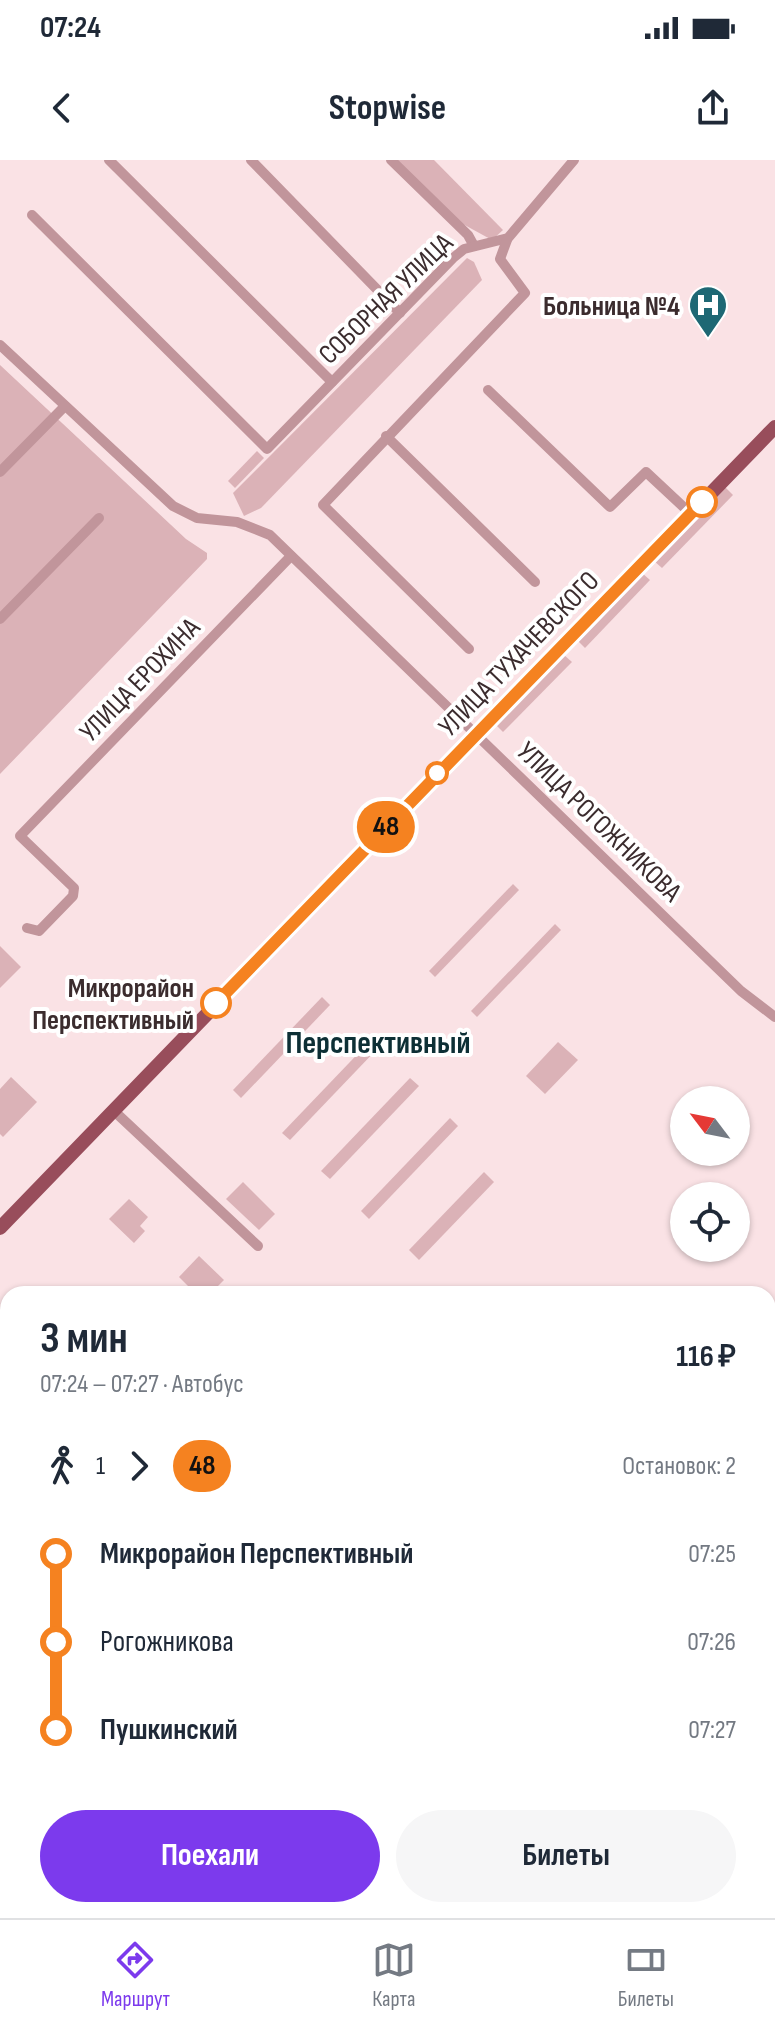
<!DOCTYPE html>
<html lang="ru">
<meta charset="utf-8">
<style>
body{margin:0;font-family:"Sofia Sans Condensed",sans-serif;background:#f6f6f7;color:#1f2937;height:100vh;display:flex;flex-direction:column;font-size:30px;white-space:nowrap}
*{box-sizing:border-box;margin:0}
p{font-size:26px;color:#747a83}
.icon{flex:none;width:44px;height:44px;fill:none;stroke:currentColor;stroke-width:2;stroke-linecap:round;stroke-linejoin:round}
.map{position:relative;flex:1;overflow:hidden}
.panel{position:absolute;left:0px;top:1126px;width:776px;height:632px;display:flex;flex-direction:column;background:#fff;border-radius:24px 24px 0 0;box-shadow:0 2px 6px #0004}
.panel>*{flex:none}
.badge{padding:0 16px;border-radius:26px;font-size:28px;line-height:52px}
.needle{width:52px;rotate:302deg}
.fabs{position:absolute;left:670px;top:926px;display:grid;gap:16px}
.fabs a{display:grid;place-items:center;width:80px;height:80px;border-radius:50%;background:#fff;box-shadow:0 2px 6px #0004;font-size:40px}
.map>.badge{position:absolute;translate:-50% -50%;box-shadow:0 0 0 4px #fff}
.legs{display:flex;align-items:center;gap:12px;height:88px;padding:0 40px;font-size:26px}
.legs p{margin-inline-start:auto}
.headline{display:flex;align-items:center;justify-content:space-between;height:136px;padding:0 40px}
h1{font-size:44px;font-weight:700;line-height:60px}
.button{display:flex;gap:16px;margin-top:auto;padding:16px 40px}
.button a{flex:1;height:92px;border-radius:48px;background:#7c3aed;color:#fff;font-size:32px;font-weight:700;line-height:92px;text-align:center}
.button a+a{background:#f6f6f7;color:#1f2937}
ul{padding:0 40px;list-style:none}
li{display:flex;align-items:center;gap:28px;height:88px;font-size:30px}
li i{display:grid;place-items:center;width:12px;height:100%;margin:0 10px;background:currentColor}
li i::after{content:'';width:20px;height:20px;margin:-10px;border:6px solid;border-radius:50%;background:#fff}
li p{margin-inline-start:auto}
li:first-child i{background:linear-gradient(#0000 50%,currentColor 0)}
li:last-child i{background:linear-gradient(currentColor 50%,#0000 0)}
.status{display:flex;justify-content:space-between;align-items:center;height:56px;padding:0 40px;background:#fff;direction:ltr}
.status svg{height:22px;fill:currentColor}
header{display:flex;justify-content:space-between;align-items:center;height:104px;padding:0 40px;background:#fff;font-size:36px;font-weight:700}
.menu{display:flex;justify-content:space-around;align-items:center;height:112px;border-top:2px solid #e0e1e3;background:#fff;font-size:22px;color:#747a83}
.menu a{display:grid;justify-items:center;gap:4px}
.menu .active{color:#7c3aed}
.map>svg:first-child{display:block}
.green{fill:#dbb2b7}
.lines{fill:none;stroke-linecap:round;stroke-linejoin:round}
.minor{stroke:#c1959b;stroke-width:10}
.major{stroke:#984d5b;stroke-width:14}
.line-1-casing{stroke:#fff;stroke-width:18}
.line-1{stroke:#f58220;stroke-width:12}
.stop-1-dot{fill:#fff;stroke:#f58220;stroke-width:4}
.labels{text-anchor:middle;stroke-width:8;stroke-linejoin:round;paint-order:stroke}
.street-label{font-size:28px;fill:#3b2c2e;stroke:#fff}
.poi-label{font-size:28px;font-weight:bold;fill:#3b2c2e;stroke:#fff;text-anchor:end}
.stop-label{font-size:28px;font-weight:bold;fill:#3b2c2e;stroke:#fff;text-anchor:end}
.quarter-label{font-size:32px;font-weight:bold;fill:#0d2f35;stroke:#fff}
</style>
<div class="status"><b>07:24</b><svg viewBox="0 0 49 12"><path d="M0 12V9h3v3zM5 12V6h3v6zM10 12V3h3v9zM15 12V0h3v12zM26 1h20v11H26zM47 4h2v5h-2z"/></svg></div>
<header><svg class="icon" aria-label="back" viewBox="0 0 24 24"><path d="M15 5l-7 7 7 7"/></svg>Stopwise<svg class="icon" aria-label="share" viewBox="0 0 24 24"><path d="M12 15V3M7 8l5-5 5 5M5 13v7h14v-7"/></svg></header>
<div class="map">
<svg width="775" height="1758" viewBox="0 0 775 1758">
<rect width="100%" height="100%" fill="#fae2e5"/>
<g class="green">
<path d="M 396,0 L 434,0 L 503,70 L 492,80 L 461,63 Z"/>
<path d="M 467,98 L 474,102 L 482,120 L 261,348 L 244,356 L 233,333 Z"/>
<path d="M 0,205 L 186,379 L 207,393 L 207,399 L 0,614 Z"/>
<path d="M 257,291 L 264,298 L 235,328 L 228,321 Z"/>
<path d="M 725,327 L 733,335 L 662,408 L 654,401 Z"/>
<path d="M 642,413 L 650,420 L 585,488 L 577,480 Z"/>
<path d="M 564,495 L 572,502 L 503,572 L 495,564 Z"/>
<path d="M 513,724 L 519,730 L 435,817 L 429,811 Z"/>
<path d="M 555,764 L 561,770 L 477,857 L 471,851 Z"/>
<path d="M 0,786 L 21,807 L 0,828 Z"/>
<path d="M 322,837 L 330,845 L 241,938 L 233,930 Z"/>
<path d="M 371,880 L 379,887 L 290,980 L 282,973 Z"/>
<path d="M 558,882 L 578,900 L 545,934 L 526,916 Z"/>
<path d="M 11,917 L 37,942 L 3,977 L 0,974 L 0,929 Z"/>
<path d="M 410,918 L 419,926 L 330,1019 L 321,1011 Z"/>
<path d="M 450,958 L 458,966 L 369,1059 L 361,1051 Z"/>
<path d="M 484,1012 L 494,1022 L 419,1100 L 409,1090 Z"/>
<path d="M 243,1022 L 275,1054 L 259,1070 L 226,1039 Z"/>
<path d="M 129,1039 L 148,1057 L 140,1066 L 145,1071 L 134,1083 L 109,1059 Z"/>
<path d="M 199,1096 L 224,1120 L 210,1134 L 196,1134 L 179,1117 Z"/>
</g>
<g class="lines">
<g class="minor">
<path d="M 109,0 L 332,222"/>
<path d="M 251,0 L 400,153"/>
<path d="M 391,0 L 468,75 L 474,86"/>
<path d="M 32,55 L 267,289 L 453,98 L 464,89 L 508,78 L 574,0"/>
<path d="M 0,185 L 173,346 L 197,358 L 237,362 L 270,375 L 741,831 L 775,857"/>
<path d="M 488,230 L 610,347 L 646,312 L 691,354"/>
<path d="M 386,276 L 535,422"/>
<path d="M 0,312 L 65,246"/>
<path d="M 0,459 L 99,358"/>
<path d="M 469,489 L 323,345 L 525,133 L 500,99 L 507,80"/>
<path d="M 27,768 L 39,771 L 73,736 L 74,728 L 20,676 L 291,396"/>
<path d="M 113,950 L 258,1086"/>
<path d="M 768,1383 L 775,1376"/>
<path d="M 768,1740 L 775,1747"/>
<path d="M 411,1758 L 419,1750"/>
</g>
<g class="major">
<path d="M 0,1068 L 775,267"/>
<path d="M 0,1377 L 8,1385"/>
<path d="M 0,1403 L 8,1411"/>
<path d="M 363,1750 L 371,1758"/>
<path d="M 388,1750 L 396,1758"/>
</g>
</g>
<g class="lines">
<g class="line-1-casing">
<path id="line-1" d="M 216,843 L 702,342"/>
</g>
<use href="#line-1" class="line-1"/>
</g>
<defs>
<g id="hospital-pin" transform="scale(2)"><path d="M0 17L-7.5 6A9.5 9.5 0 1 1 7.5 6Z" fill="#1e6874" stroke="#fff"/><path d="M-5-5h3v3.5h4V-5h3V5h-3V1.5h-4V5h-3Z" fill="#fff"/></g>
</defs>
<g fill-rule="evenodd">
<use href="#hospital-pin" x="708" y="145"/>
</g>
<g class="stop-1-dot">
<circle cx="702" cy="342" r="14"/>
<circle cx="437" cy="613" r="10"/>
<circle cx="216" cy="843" r="14"/>
</g>
<g class="labels">
<g class="street-label">
<text transform="translate(385 138) rotate(-44)" y="10">СОБОРНАЯ УЛИЦА</text>
<text transform="translate(518 493) rotate(-46)" y="10">УЛИЦА ТУХАЧЕВСКОГО</text>
<text transform="translate(139 519) rotate(-46)" y="10">УЛИЦА ЕРОХИНА</text>
<text transform="translate(600 661) rotate(44)" y="10">УЛИЦА РОГОЖНИКОВА</text>
</g>
<g class="poi-label">
<text x="680" y="155">Больница №4</text>
</g>
<g class="stop-label">
<text x="194" y="837">Микрорайон<tspan x="194" dy="32">Перспективный</tspan></text>
</g>
<g class="quarter-label">
<text x="378" y="893">Перспективный</text>
</g>
</g>
</svg>
<div class="fabs">
<a><svg class="needle" viewBox="-14 -14 28 28"><path d="M0-13l5 13h-10z" fill="#e53935"/><path d="M0 13l5-13h-10z" fill="#747a83"/></svg></a>
<a><svg class="icon" aria-label="locate" viewBox="0 0 24 24"><circle cx="12" cy="12" r="6"/><path d="M12 2v4M12 18v4M2 12h4M18 12h4"/></svg></a>
</div>
<b class="badge" style="left:386px;top:667px;background:#f58220;color:#111">48</b>
<section class="panel">
<div class="headline"><div><h1>3 мин</h1><p>07:24 – 07:27 · Автобус</p></div><b>116 ₽</b></div>
<div class="legs"><svg class="icon" aria-label="walk" viewBox="0 0 24 24"><circle cx="13" cy="4" r="2"/><path d="M13 8l-2 6 4 7M11 14l-3 7M7 12l3-4h3l4 4"/></svg>1<svg class="icon" aria-label="forward" viewBox="0 0 24 24"><path d="M9 5l7 7-7 7"/></svg><b class="badge" style="background:#f58220;color:#111">48</b><p>Остановок: 2</p></div>
<ul>
<li><i style="color:#f58220"></i><b>Микрорайон Перспективный</b><p>07:25</p></li>
<li><i style="color:#f58220"></i><span>Рогожникова</span><p>07:26</p></li>
<li><i style="color:#f58220"></i><b>Пушкинский</b><p>07:27</p></li>
</ul>
<div class="button"><a>Поехали</a><a>Билеты</a></div>
</section>
</div>
<nav class="menu">
<a class="active"><svg class="icon" aria-label="directions" viewBox="0 0 24 24"><path d="M12 3l9 9-9 9-9-9zM9 14v-3h6M13 9l2 2-2 2"/></svg>Маршрут</a>
<a><svg class="icon" aria-label="map" viewBox="0 0 24 24"><path d="M3 6l6-2 6 2 6-2v14l-6 2-6-2-6 2zM9 4v14M15 6v14"/></svg>Карта</a>
<a><svg class="icon" aria-label="tickets" viewBox="0 0 24 24"><path d="M3 7h18v10H3zM15 7v10"/></svg>Билеты</a>
</nav>
